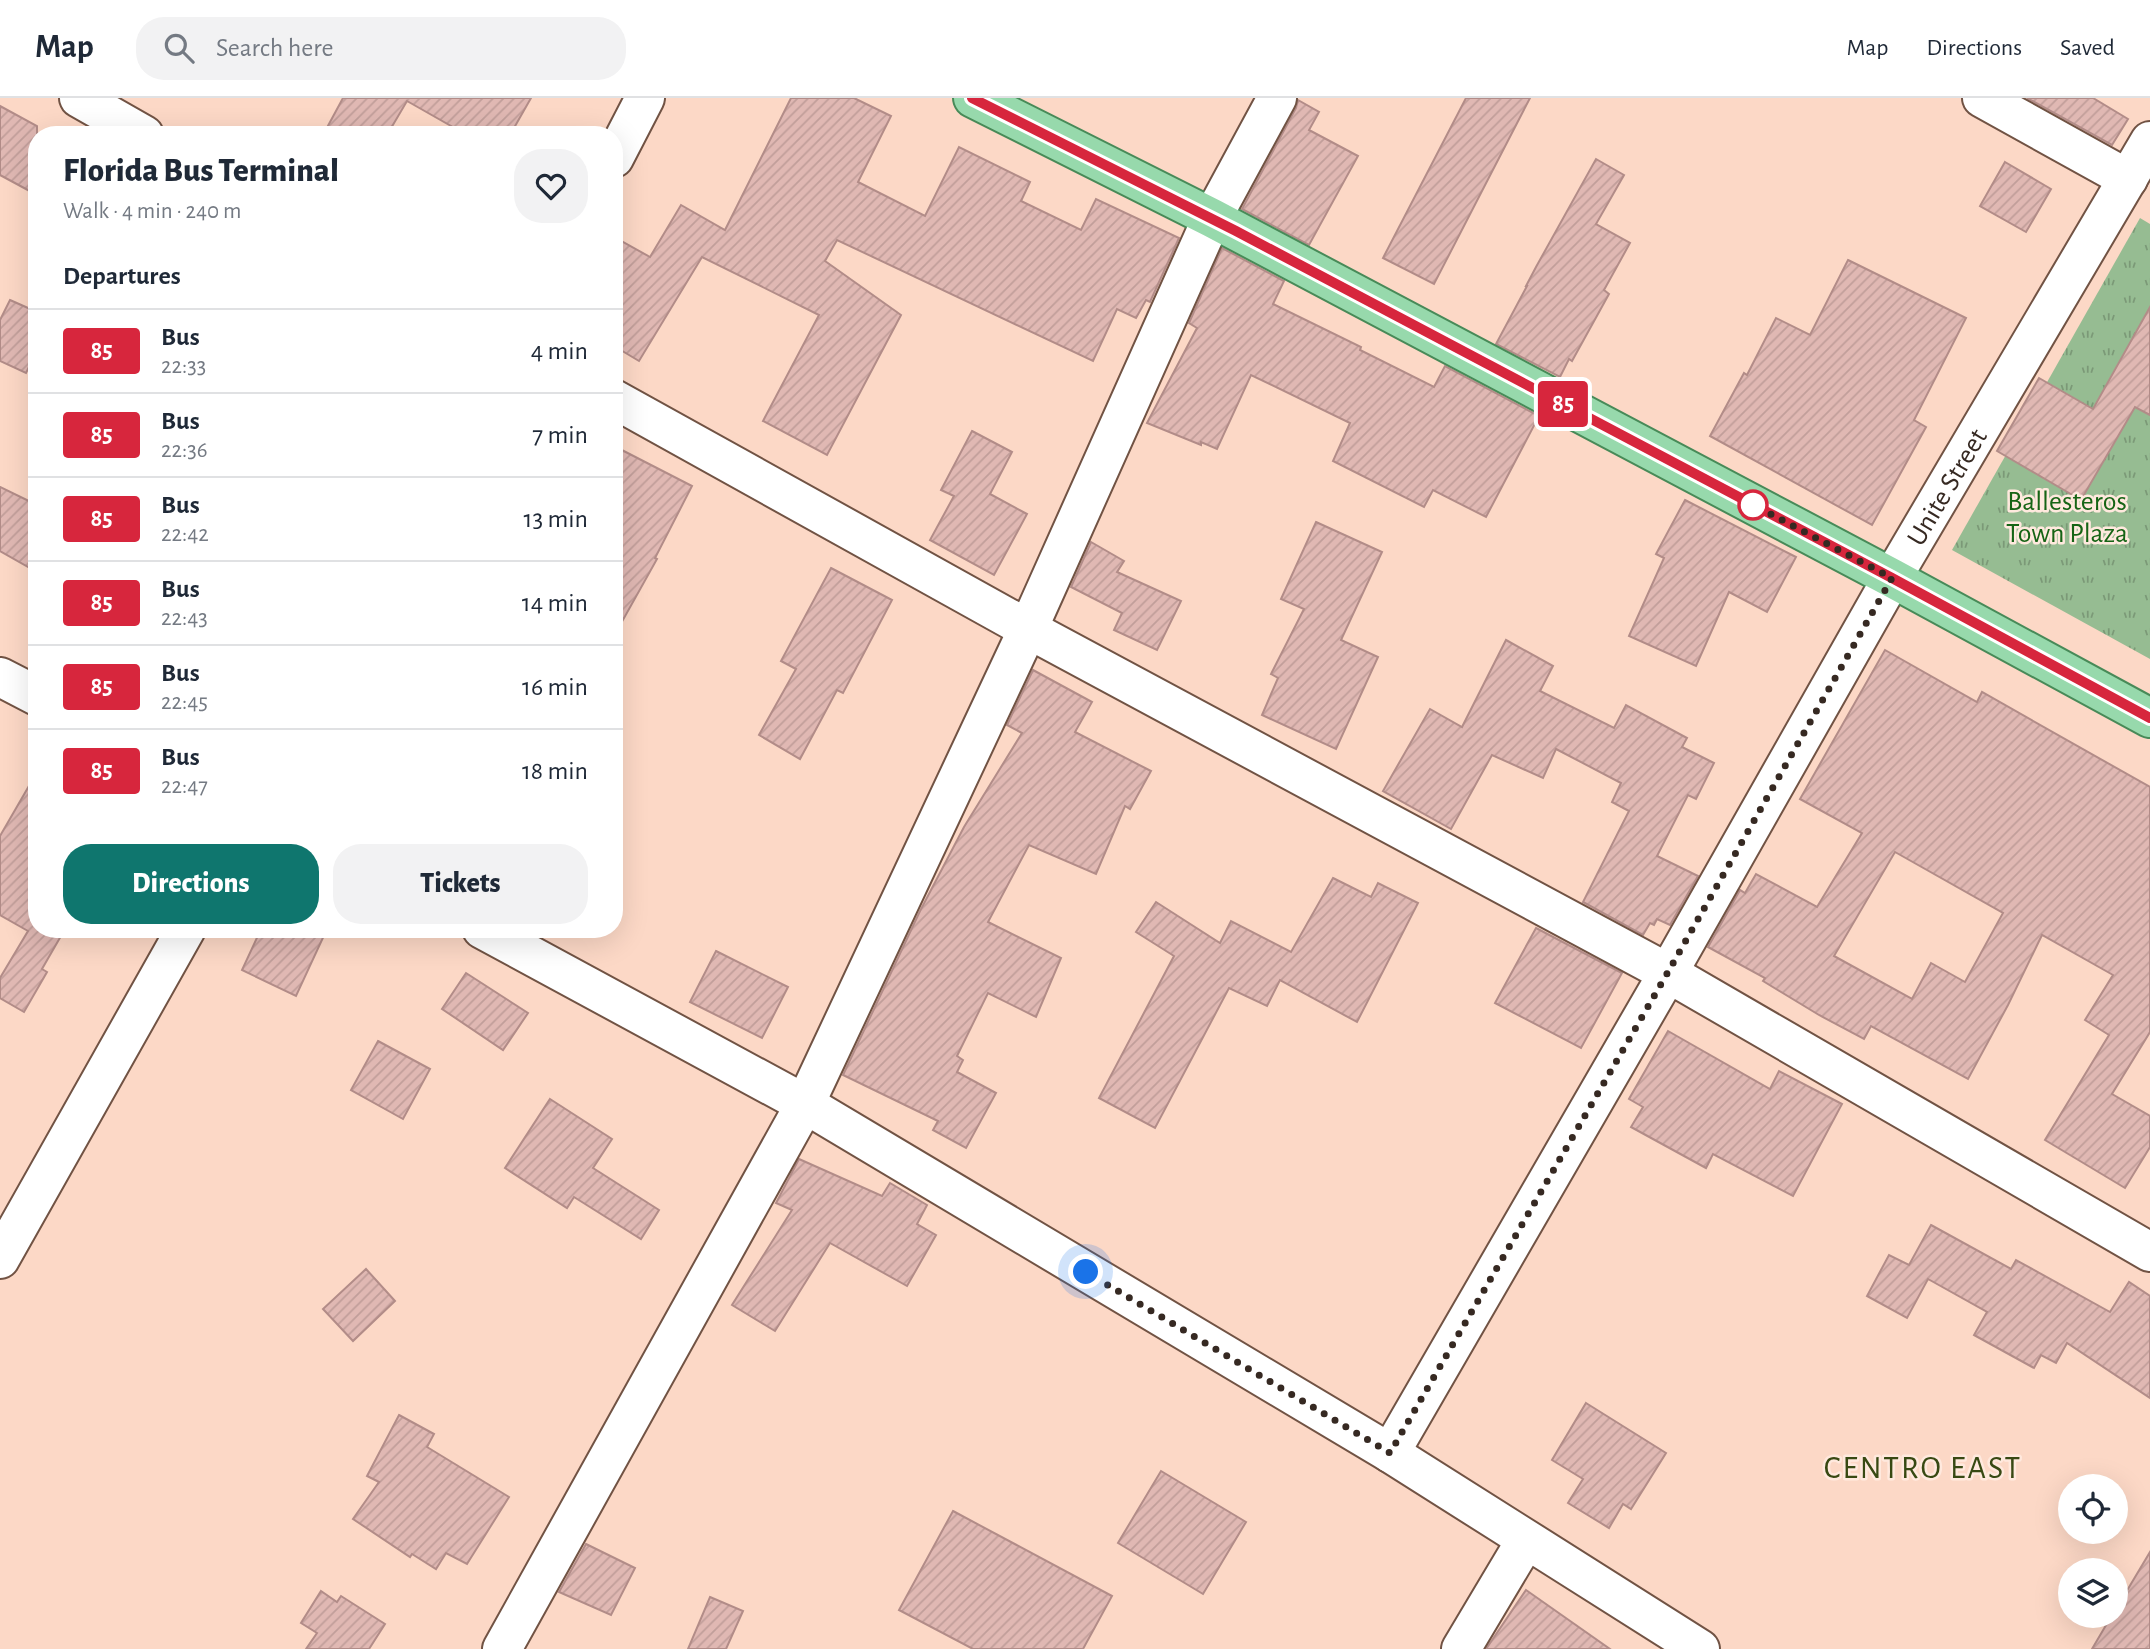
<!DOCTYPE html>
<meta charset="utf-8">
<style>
body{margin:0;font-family:"Alegreya Sans",sans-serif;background:#f2f2f3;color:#1f2937;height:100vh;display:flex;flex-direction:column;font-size:26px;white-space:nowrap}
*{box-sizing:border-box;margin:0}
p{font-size:23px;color:#747a83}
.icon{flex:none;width:38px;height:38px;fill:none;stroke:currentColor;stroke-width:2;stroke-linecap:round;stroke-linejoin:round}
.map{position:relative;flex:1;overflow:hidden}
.side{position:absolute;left:28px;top:28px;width:595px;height:812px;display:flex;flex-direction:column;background:#fff;border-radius:28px;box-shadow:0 7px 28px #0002}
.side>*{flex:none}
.badge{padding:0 14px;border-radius:5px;font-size:24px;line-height:46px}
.fabs{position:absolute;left:2058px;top:1376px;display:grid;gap:14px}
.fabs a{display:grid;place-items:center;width:70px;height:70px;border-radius:50%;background:#fff;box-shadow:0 7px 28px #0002;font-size:35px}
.you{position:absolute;width:35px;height:35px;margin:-18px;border:5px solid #fff;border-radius:50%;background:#1a73e8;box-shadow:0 0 0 10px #1a73e833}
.map>.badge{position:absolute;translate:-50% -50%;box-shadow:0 0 0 4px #fff}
h2{padding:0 35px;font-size:26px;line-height:63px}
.round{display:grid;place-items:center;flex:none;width:74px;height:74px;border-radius:28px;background:#f2f2f3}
.headline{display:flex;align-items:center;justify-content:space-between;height:119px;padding:0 35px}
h1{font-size:33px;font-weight:800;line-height:52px}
.cta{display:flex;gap:14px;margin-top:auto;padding:14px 35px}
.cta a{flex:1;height:80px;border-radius:28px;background:#0f766e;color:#fff;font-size:28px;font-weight:800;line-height:80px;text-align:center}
.cta a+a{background:#f2f2f3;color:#1f2937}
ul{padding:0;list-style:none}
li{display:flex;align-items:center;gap:21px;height:84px;padding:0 35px;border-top:2px solid #e0e1e3}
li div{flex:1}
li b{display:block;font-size:26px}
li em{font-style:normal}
li .badge{min-width:77px;font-weight:700;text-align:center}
header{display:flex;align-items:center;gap:42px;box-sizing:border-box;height:98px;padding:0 35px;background:#fff;border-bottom:2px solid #e0e1e3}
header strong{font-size:33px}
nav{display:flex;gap:38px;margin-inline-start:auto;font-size:24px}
.search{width:490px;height:63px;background:#f2f2f3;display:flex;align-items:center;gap:18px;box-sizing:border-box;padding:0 24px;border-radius:28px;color:#747a83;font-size:26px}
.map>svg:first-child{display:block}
.park{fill:url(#park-tufts)}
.building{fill:url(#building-hatch);stroke:#b28c88;stroke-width:2;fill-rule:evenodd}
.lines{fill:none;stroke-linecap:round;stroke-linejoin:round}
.minor-casing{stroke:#715344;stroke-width:42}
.major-casing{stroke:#488a58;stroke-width:42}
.minor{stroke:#fff;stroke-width:38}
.major{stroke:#97d9ac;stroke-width:38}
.line-casing{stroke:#fff;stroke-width:16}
.line{stroke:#d7263d;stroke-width:10}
.walk{stroke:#362922;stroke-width:7;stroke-dasharray:0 12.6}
.stop-dot{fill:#fff;stroke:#d7263d;stroke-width:3.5}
.labels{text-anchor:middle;stroke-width:5;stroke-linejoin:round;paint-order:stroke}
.street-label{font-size:28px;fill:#362922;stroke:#ffe9de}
.park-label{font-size:28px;fill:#166415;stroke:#ffe9de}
.quarter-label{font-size:32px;letter-spacing:2px;fill:#384913;stroke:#ffe9de}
</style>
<header>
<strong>Map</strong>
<div class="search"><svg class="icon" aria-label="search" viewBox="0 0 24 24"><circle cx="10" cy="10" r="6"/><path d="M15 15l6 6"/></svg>Search here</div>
<nav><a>Map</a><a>Directions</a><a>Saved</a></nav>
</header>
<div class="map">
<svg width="2150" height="1551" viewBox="0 0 2150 1551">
<defs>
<pattern id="park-tufts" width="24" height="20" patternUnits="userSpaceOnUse" patternTransform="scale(1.75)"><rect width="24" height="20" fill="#96bc92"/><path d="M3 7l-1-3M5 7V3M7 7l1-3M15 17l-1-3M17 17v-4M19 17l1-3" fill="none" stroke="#7b9977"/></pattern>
<pattern id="building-hatch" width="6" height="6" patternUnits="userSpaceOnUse" patternTransform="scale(1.75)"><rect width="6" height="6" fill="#e0b8b3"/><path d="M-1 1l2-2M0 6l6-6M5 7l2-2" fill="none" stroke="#c19e9a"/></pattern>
</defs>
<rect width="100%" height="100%" fill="#fcd8c6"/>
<path class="park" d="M 2140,120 L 2150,126 L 2150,561 L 1952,452 Z"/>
<g class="building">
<path d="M 343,0 L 531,0 L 510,37 L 467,37 L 407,3 L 387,37 L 323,37 Z"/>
<path d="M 791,0 L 854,0 L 891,18 L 858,84 L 925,118 L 959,49 L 1030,84 L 1021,103 L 1081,132 L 1096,101 L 1179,140 L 1150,204 L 1146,202 L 1136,220 L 1117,211 L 1093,263 L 837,142 L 825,163 L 901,217 L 827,357 L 763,323 L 819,217 L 702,159 L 639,263 L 614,248 L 614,139 L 650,159 L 681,107 L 725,132 Z"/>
<path d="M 1466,0 L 1530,0 L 1434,186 L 1383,160 Z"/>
<path d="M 2027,0 L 2093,0 L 2128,21 L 2112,47 Z"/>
<path d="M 1298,2 L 1319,14 L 1309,32 L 1358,58 L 1309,147 L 1242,111 L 1296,10 Z"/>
<path d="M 0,8 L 37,28 L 37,97 L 0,77 Z"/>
<path d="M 1596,61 L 1624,77 L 1596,126 L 1630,145 L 1604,192 L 1609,196 L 1572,263 L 1569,261 L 1560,279 L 1496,246 L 1527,188 L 1526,188 L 1536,169 Z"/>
<path d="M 2005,64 L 2051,91 L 2026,134 L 1980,108 Z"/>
<path d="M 1222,150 L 1284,183 L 1273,206 L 1361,249 L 1360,252 L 1434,289 L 1445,268 L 1539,318 L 1486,419 L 1433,392 L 1424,409 L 1333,363 L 1350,325 L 1251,277 L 1217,351 L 1201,344 L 1201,347 L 1147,325 L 1197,230 L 1189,225 Z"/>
<path d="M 1848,162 L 1966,220 L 1914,322 L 1926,329 L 1872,427 L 1710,338 L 1744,275 L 1747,277 L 1776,220 L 1810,237 Z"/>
<path d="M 10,202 L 37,214 L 37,253 L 26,275 L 0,263 L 0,222 Z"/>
<path d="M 2150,209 L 2150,317 L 2135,309 L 2081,402 L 1997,353 L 2039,280 L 2093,311 Z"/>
<path d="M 972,333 L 1012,354 L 990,396 L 1027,416 L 994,477 L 930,442 L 954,398 L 941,392 Z"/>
<path d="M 614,348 L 692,388 L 655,460 L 657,461 L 614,538 Z"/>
<path d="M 0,389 L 37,407 L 37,474 L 0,453 Z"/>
<path d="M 1685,402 L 1796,459 L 1767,514 L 1729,494 L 1696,568 L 1629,538 L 1664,460 L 1656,456 Z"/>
<path d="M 1316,424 L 1382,454 L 1341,542 L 1378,559 L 1336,651 L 1262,617 L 1278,580 L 1271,576 L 1304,511 L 1281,501 Z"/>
<path d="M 1091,444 L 1124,463 L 1117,474 L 1181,503 L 1157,552 L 1114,532 L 1122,515 L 1071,489 Z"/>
<path d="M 831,470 L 892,502 L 843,595 L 837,592 L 800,661 L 759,637 L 796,571 L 781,563 Z"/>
<path d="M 1506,542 L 1553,568 L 1540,593 L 1614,630 L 1626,607 L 1687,640 L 1682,649 L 1714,665 L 1696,701 L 1688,697 L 1657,758 L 1698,778 L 1670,827 L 1657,821 L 1654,827 L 1650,825 L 1643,837 L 1583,804 L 1629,713 L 1612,704 L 1621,685 L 1556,651 L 1543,680 L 1492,657 L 1451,731 L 1383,693 L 1430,611 L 1462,629 Z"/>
<path d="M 1885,552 L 1977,604 L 1982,594 L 2150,689 L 2150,934 L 2112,996 L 2150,1018 L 2150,1049 L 2125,1090 L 2045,1042 L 2109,937 L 2085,922 L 2113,877 L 2042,837 L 2008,907 L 1968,981 L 1871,928 L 1864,941 L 1819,917 L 1763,883 L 1765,880 L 1708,849 L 1740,792 L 1745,795 L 1756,776 L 1817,809 L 1862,735 L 1800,701 ZM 1895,754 L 2003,815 L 1965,884 L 1931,865 L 1912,901 L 1834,858 Z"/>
<path d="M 1033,572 L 1092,604 L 1075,634 L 1151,673 L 1130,711 L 1125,708 L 1096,776 L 1029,747 L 988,824 L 1061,860 L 1036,919 L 988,895 L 957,958 L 963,962 L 957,974 L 996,995 L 966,1050 L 933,1032 L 938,1023 L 843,977 L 920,813 L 964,729 L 1022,635 L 1007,627 Z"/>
<path d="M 37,674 L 37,831 L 65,831 L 42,871 L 47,874 L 24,914 L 0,900 L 0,880 L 28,833 L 0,817 L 0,738 Z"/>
<path d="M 1333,780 L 1371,799 L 1378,785 L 1418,805 L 1357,924 L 1280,882 L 1267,908 L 1229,890 L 1155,1030 L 1099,1000 L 1174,858 L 1136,834 L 1156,804 L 1220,845 L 1231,823 L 1291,854 Z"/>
<path d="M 1536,830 L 1622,875 L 1581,950 L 1495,905 Z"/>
<path d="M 261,831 L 327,831 L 296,898 L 242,872 Z"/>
<path d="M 716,853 L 788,889 L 762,940 L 690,904 Z"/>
<path d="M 466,875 L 528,915 L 503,952 L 442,911 Z"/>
<path d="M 1668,933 L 1770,991 L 1779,973 L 1842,1006 L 1793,1098 L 1713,1056 L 1706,1070 L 1631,1029 L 1643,1009 L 1629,1001 Z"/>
<path d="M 378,943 L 430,971 L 403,1021 L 351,992 Z"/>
<path d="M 550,1001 L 612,1041 L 593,1070 L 659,1112 L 641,1141 L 574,1099 L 567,1110 L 505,1070 Z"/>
<path d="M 799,1061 L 882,1098 L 890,1085 L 927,1107 L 917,1126 L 936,1137 L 907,1188 L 830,1145 L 775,1233 L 732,1207 L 792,1112 L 776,1105 Z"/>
<path d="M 1931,1127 L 2011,1171 L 2016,1162 L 2110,1214 L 2129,1184 L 2150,1198 L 2150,1300 L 2067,1245 L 2056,1265 L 2041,1257 L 2034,1270 L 1974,1237 L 1987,1214 L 1928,1181 L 1907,1220 L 1867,1198 L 1889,1157 L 1909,1167 Z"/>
<path d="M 366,1171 L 395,1203 L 353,1243 L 323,1211 Z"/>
<path d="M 1586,1305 L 1666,1355 L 1631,1411 L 1623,1406 L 1609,1430 L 1568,1405 L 1583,1381 L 1552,1362 Z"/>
<path d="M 399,1317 L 434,1336 L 427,1349 L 509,1399 L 467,1466 L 446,1455 L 436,1471 L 412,1456 L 410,1459 L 353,1421 L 379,1384 L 367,1378 Z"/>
<path d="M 1161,1373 L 1246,1424 L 1203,1496 L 1118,1445 Z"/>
<path d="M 953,1413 L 1112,1498 L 1083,1551 L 973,1551 L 899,1512 Z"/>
<path d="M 586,1446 L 635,1470 L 611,1517 L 559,1494 Z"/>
<path d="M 2150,1454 L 2150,1551 L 2092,1551 L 2112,1517 L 2116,1517 L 2116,1511 Z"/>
<path d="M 1526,1492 L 1610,1551 L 1486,1551 Z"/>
<path d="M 321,1493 L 337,1504 L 341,1498 L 385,1526 L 369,1551 L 306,1551 L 317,1535 L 301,1525 Z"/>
<path d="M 710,1499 L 743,1513 L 726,1551 L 688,1551 Z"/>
</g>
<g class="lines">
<g class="minor-casing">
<g id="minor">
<path d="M 79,0 L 144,37"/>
<path d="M 1982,0 L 2128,81"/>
<path d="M 614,60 L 645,0"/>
<path d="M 614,301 L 1028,531 L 1668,875 L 2150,1154"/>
<path d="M 0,579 L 37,598"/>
<path d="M 482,831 L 805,1006 L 1390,1355 L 1700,1551"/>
<path d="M 0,1161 L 186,831"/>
<path id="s1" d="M 1390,1355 L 1668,875 L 1892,480 L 2150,43"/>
<path d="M 502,1551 L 805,1006 L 1028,531 L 1212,120 L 1277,0"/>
<path d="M 1461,1551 L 1526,1442"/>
</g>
</g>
<g class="major-casing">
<path id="major" d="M 973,0 L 1212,120 L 1892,480 L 2150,620"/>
</g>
<use href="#minor" class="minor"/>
<use href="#major" class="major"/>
</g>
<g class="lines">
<g class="line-casing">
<path id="line" d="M 972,0 L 1236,133 L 1892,480 L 2150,620"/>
</g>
<use href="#line" class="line"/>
<path class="walk" d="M 1086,1174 L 1390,1355 L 1668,874 L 1892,480 L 1746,403 L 1753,407"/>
</g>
<circle class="stop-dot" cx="1753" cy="407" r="14"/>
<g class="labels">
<g class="street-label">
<text dy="10" stroke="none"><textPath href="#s1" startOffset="1115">Unite Street</textPath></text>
</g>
<g class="park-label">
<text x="2067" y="412">Ballesteros<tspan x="2067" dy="32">Town Plaza</tspan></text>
</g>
<g class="quarter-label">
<text x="1923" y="1380">CENTRO EAST</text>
</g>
</g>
</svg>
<div class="fabs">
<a><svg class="icon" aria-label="locate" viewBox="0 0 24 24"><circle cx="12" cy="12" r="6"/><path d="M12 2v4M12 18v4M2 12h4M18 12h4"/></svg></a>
<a><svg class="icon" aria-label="layers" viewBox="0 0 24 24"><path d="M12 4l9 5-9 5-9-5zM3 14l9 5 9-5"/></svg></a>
</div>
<div class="you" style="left:1086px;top:1174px"></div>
<b class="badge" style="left:1563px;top:306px;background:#d7263d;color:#fff">85</b>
<section class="side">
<div class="headline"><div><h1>Florida Bus Terminal</h1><p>Walk · 4 min · 240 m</p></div><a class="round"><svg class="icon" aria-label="heart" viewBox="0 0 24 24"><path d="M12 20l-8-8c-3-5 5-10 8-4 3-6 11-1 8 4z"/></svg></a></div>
<h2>Departures</h2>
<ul>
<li><span class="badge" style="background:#d7263d;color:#fff">85</span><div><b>Bus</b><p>22:33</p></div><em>4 min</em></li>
<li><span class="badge" style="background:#d7263d;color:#fff">85</span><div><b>Bus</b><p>22:36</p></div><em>7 min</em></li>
<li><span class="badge" style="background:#d7263d;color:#fff">85</span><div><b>Bus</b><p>22:42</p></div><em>13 min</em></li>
<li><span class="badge" style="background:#d7263d;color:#fff">85</span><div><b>Bus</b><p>22:43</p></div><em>14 min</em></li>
<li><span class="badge" style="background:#d7263d;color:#fff">85</span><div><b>Bus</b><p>22:45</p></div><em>16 min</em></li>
<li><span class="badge" style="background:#d7263d;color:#fff">85</span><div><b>Bus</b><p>22:47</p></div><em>18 min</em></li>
</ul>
<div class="cta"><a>Directions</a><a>Tickets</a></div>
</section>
</div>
